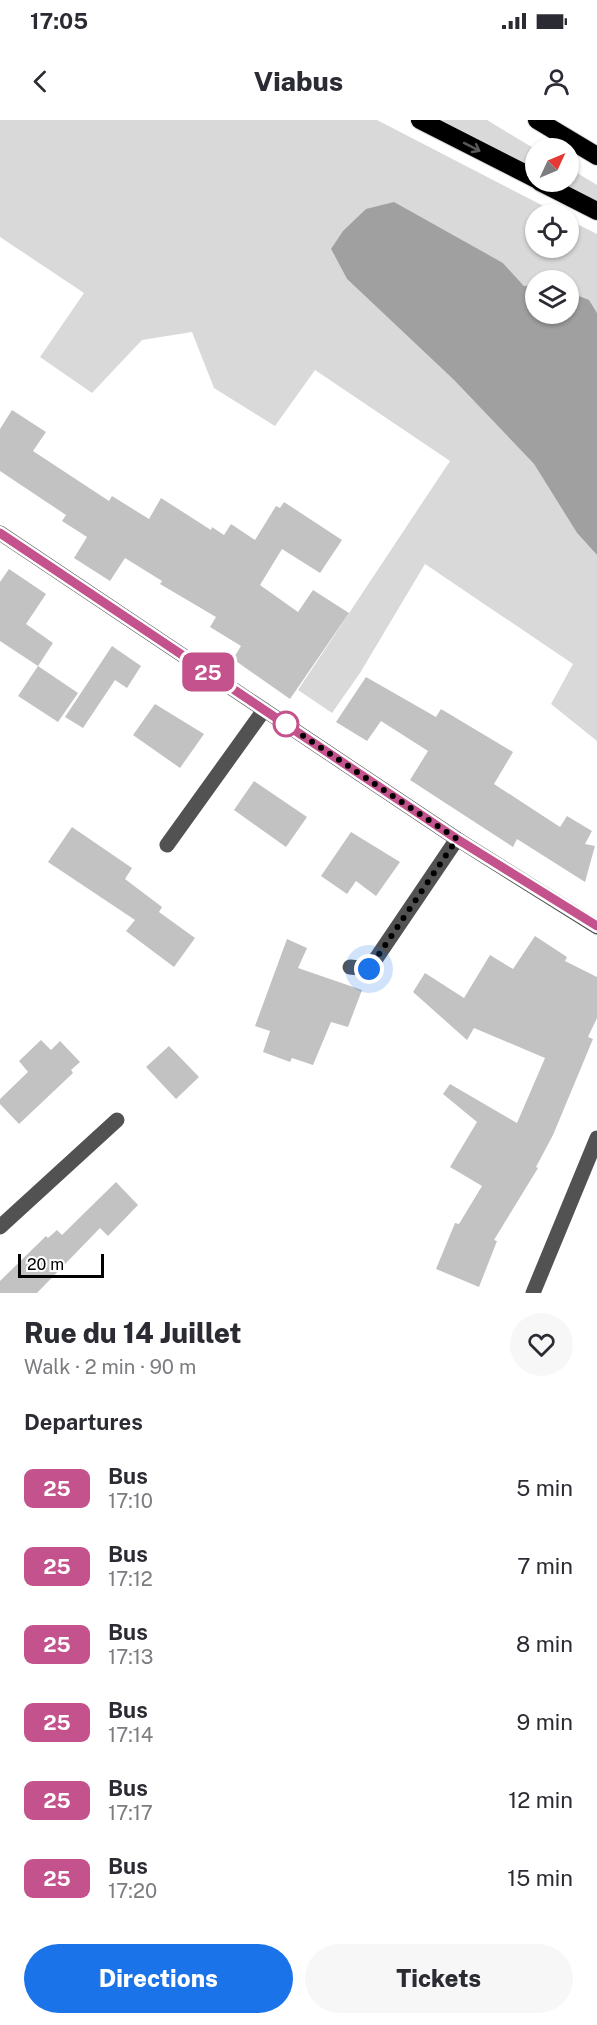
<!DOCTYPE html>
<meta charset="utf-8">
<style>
body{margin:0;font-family:"Public Sans",sans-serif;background:#f7f7f7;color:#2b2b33;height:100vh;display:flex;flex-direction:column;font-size:22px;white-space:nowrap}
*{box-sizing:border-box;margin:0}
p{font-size:20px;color:#7c7c81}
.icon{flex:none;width:33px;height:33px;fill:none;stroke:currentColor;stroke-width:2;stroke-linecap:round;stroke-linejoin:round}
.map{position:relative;height:1173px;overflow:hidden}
.details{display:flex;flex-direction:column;background:#fff;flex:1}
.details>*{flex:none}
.badge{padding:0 12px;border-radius:9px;font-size:21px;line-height:39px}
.needle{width:39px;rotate:46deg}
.fabs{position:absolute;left:525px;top:18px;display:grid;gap:12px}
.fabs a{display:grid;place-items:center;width:54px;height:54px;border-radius:50%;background:#fff;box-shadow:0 2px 4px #0004;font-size:30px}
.scale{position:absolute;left:18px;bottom:15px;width:86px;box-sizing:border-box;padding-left:6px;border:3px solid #000;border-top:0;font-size:16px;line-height:21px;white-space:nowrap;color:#000;-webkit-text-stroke:4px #fff;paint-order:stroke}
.you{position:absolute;width:30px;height:30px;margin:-15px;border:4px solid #fff;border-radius:50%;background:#1a73e8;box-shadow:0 0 0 9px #1a73e833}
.map>.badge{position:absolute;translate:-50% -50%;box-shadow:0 0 0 3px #fff}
h2{padding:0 24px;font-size:22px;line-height:54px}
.round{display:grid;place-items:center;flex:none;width:63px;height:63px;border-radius:32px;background:#f7f7f7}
.headline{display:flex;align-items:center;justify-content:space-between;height:102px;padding:0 24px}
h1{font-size:28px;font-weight:800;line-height:45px}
.action{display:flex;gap:12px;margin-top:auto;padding:12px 24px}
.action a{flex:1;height:69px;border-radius:36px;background:#1a73e8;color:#fff;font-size:24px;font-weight:800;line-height:69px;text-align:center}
.action a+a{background:#f7f7f7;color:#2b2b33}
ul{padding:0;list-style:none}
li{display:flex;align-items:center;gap:18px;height:78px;padding:0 24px}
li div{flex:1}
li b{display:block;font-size:22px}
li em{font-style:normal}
li .badge{min-width:66px;font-weight:700;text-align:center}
.status{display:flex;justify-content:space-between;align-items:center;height:42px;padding:0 30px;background:#fff;direction:ltr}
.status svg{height:16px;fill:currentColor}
header{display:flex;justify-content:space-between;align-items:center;height:78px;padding:0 24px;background:#fff;font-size:27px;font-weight:800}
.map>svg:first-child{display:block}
.green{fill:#d9d9d9}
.water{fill:#a0a0a0}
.building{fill:#c2c2c2}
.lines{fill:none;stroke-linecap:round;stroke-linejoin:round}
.highway-casing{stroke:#dbdbdb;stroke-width:20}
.minor{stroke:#525252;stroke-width:15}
.highway{stroke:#000;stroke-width:18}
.oneway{stroke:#595959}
.line-casing{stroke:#fff;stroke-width:14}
.line{stroke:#c4538d;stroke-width:9}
.walk{stroke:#000;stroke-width:6;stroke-dasharray:0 10.8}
.stop-dot{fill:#fff;stroke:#c4538d;stroke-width:3}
</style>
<div class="status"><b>17:05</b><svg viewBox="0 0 49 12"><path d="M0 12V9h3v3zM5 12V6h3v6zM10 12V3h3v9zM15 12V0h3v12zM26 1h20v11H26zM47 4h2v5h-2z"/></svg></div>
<header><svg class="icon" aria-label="back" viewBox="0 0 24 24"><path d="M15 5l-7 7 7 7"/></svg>Viabus<svg class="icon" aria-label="person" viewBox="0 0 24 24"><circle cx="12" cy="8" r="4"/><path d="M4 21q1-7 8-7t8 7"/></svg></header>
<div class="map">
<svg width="597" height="1173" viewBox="0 0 597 1173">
<rect width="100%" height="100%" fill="#fff"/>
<g class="green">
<path d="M 0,0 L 377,0 L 559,94 L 536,94 L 536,128 L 568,128 L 569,100 L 597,114 L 597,193 L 588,180 L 569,172 L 568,160 L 536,160 L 535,165 L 524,166 L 503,143 L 485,135 L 331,129 L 347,159 L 454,260 L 534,344 L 577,413 L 597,435 L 597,621 L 551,584 L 573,544 L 425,444 L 360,553 L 332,593 L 298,570 L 450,341 L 315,250 L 275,306 L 214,268 L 192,212 L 142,220 L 92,273 L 40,237 L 84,173 L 0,117 Z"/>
<path d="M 440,0 L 487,0 L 535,29 L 535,49 Z"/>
<path d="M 569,48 L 597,65 L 597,81 L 560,62 L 568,62 Z"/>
</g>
<path class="water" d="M 394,82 L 503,143 L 524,166 L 535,165 L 536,194 L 568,194 L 569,172 L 589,180 L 597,193 L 597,435 L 577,413 L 534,344 L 454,260 L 347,159 L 331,129 L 343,111 L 366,89 Z"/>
<g class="building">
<path d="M 12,290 L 46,312 L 33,331 L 109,381 L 112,376 L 149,399 L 161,378 L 211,410 L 212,407 L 224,415 L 231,404 L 255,420 L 276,386 L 280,388 L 284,382 L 342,420 L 320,453 L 282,429 L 260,465 L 298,492 L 313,470 L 349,493 L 290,579 L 233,539 L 241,526 L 210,507 L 216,497 L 160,464 L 162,461 L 125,438 L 110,461 L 74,438 L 87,417 L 62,401 L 66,395 L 0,351 L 0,309 Z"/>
<path d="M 9,449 L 46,474 L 26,504 L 53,523 L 38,546 L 0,521 L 0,462 Z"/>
<path d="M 112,526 L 141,546 L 127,568 L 115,560 L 83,608 L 65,597 Z"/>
<path d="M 38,546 L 78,573 L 58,602 L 18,576 Z"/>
<path d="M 366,557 L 436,597 L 441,589 L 513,632 L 494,664 L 560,707 L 567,696 L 592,711 L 585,724 L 595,726 L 585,762 L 517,719 L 513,727 L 410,660 L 428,631 L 381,601 L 367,621 L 336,602 Z"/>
<path d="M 155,584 L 204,614 L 180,648 L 133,615 Z"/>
<path d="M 254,661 L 307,697 L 286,727 L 234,690 Z"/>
<path d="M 72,707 L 132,748 L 125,759 L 162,787 L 159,792 L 195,818 L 174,847 L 126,811 L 135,800 L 48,742 Z"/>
<path d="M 351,712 L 400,742 L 376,776 L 356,761 L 347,774 L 321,756 Z"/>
<path d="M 535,816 L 567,837 L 565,841 L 597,857 L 597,898 L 588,917 L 593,919 L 553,1015 L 536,1047 L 538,1048 L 494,1120 L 497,1121 L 479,1167 L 436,1149 L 455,1103 L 459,1104 L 482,1066 L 450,1047 L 477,1002 L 443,974 L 450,964 L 517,1003 L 545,938 L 474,908 L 467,920 L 413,872 L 425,853 L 464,878 L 490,835 L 513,849 Z"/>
<path d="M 287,819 L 307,828 L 298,848 L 362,870 L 348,907 L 331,902 L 313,945 L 292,938 L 290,942 L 263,932 L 270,911 L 255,906 Z"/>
<path d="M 41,920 L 51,930 L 60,921 L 80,942 L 71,950 L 73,953 L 19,1004 L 0,984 L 0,979 L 28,952 L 19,941 Z"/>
<path d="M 169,926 L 199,957 L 176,979 L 146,947 Z"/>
<path d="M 116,1062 L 138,1085 L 108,1116 L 100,1108 L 37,1173 L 0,1173 L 0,1161 L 46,1116 L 48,1118 L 57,1110 L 62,1115 Z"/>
</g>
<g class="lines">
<g class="highway-casing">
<g id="highway">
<path d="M 420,0 L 536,59"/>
<path d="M 537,0 L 597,36"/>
<path d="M 540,62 L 597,91"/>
</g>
</g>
<g class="minor">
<path d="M 0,413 L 457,719 L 597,807"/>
<path d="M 167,725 L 264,590"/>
<path d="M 350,847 L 369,849 L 457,719"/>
<path d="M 0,1107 L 117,1000"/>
<path d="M 533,1173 L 597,1018"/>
</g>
<use href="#highway" class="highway"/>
</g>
<defs><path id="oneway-shaft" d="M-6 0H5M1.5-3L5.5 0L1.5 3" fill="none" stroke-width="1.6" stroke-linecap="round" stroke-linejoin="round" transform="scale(1.5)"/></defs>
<use class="oneway" href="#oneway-shaft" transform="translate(472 27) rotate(27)"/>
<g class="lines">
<g class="line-casing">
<path id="line" d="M 0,413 L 457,719 L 597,806"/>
</g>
<use href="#line" class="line"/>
<path class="walk" d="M 286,604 L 281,601 L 457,719 L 369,849"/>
</g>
<circle class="stop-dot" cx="286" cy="604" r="12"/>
</svg>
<div class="fabs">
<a><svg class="needle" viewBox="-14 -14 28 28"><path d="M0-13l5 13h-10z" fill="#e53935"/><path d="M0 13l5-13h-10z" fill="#7c7c81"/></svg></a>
<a><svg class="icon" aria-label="locate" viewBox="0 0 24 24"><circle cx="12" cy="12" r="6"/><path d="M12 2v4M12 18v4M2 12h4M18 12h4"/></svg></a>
<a><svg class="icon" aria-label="layers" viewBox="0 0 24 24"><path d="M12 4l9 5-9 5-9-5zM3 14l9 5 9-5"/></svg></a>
</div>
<div class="scale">20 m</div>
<div class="you" style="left:369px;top:849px"></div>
<b class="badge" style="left:208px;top:552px;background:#c4538d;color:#fff">25</b>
</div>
<section class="details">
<div class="headline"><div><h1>Rue du 14 Juillet</h1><p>Walk · 2 min · 90 m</p></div><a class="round"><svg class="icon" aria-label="heart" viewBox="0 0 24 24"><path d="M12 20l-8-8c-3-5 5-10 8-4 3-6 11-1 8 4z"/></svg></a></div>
<h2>Departures</h2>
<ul>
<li><span class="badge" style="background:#c4538d;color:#fff">25</span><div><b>Bus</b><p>17:10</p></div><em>5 min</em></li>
<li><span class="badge" style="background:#c4538d;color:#fff">25</span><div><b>Bus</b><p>17:12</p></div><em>7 min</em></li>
<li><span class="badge" style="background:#c4538d;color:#fff">25</span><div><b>Bus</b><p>17:13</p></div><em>8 min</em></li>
<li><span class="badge" style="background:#c4538d;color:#fff">25</span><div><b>Bus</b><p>17:14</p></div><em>9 min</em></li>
<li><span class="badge" style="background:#c4538d;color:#fff">25</span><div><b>Bus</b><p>17:17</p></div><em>12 min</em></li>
<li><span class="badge" style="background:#c4538d;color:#fff">25</span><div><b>Bus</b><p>17:20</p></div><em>15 min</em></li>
</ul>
<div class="action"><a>Directions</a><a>Tickets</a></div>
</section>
